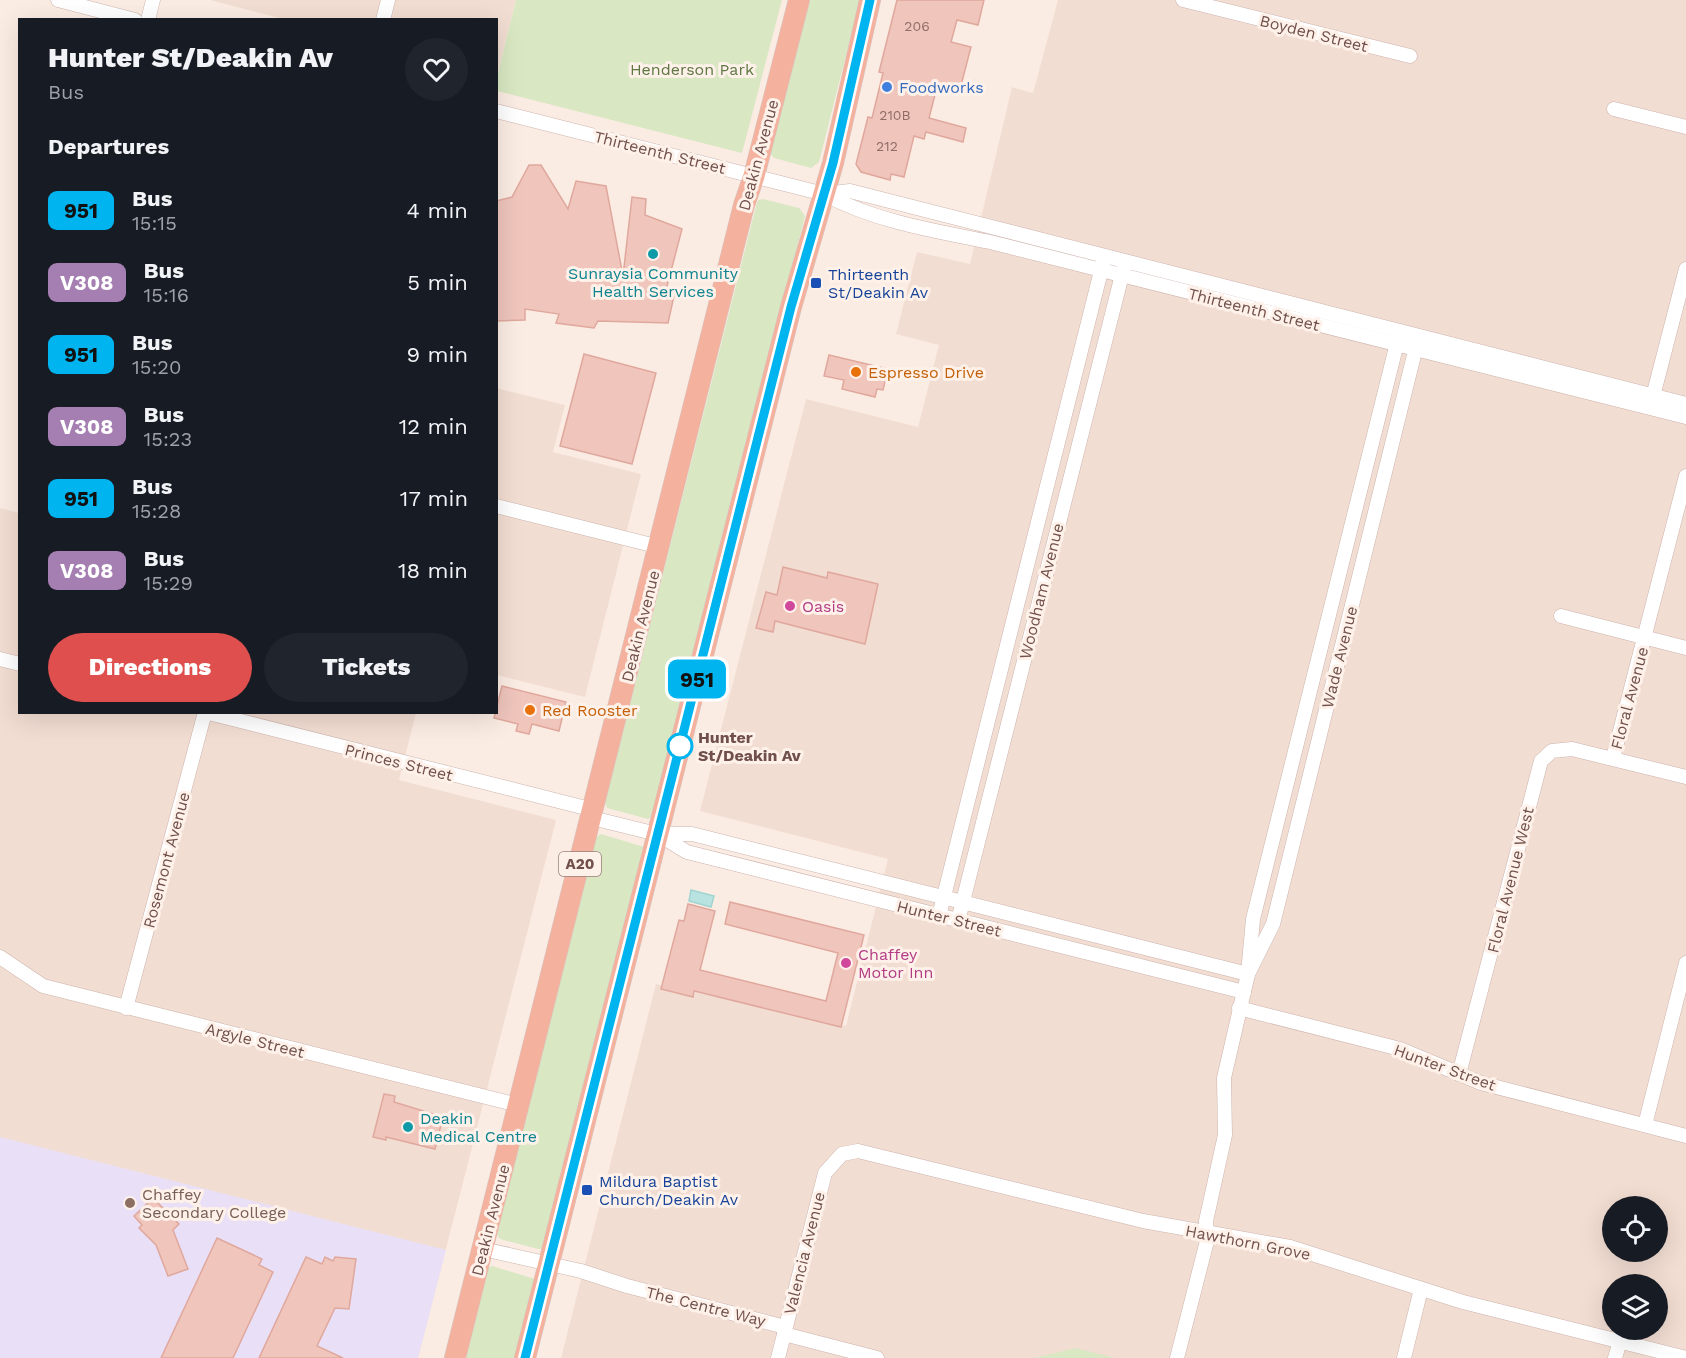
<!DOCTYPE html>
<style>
body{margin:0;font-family:"Work Sans",sans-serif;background:#20242c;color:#f1f3f6;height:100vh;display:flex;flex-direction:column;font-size:22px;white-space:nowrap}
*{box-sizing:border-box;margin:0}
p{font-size:20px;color:#9ea1a6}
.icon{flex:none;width:33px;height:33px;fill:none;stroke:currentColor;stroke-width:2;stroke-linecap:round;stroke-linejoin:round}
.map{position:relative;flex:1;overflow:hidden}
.sheet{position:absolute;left:18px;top:18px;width:480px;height:696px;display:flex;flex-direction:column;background:#171b24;border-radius:0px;box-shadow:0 6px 24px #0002}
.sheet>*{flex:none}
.badge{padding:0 12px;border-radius:9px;font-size:21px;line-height:39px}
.tools{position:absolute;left:1602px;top:1196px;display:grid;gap:12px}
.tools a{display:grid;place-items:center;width:66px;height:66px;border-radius:50%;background:#171b24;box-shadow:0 6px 24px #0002;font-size:30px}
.map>.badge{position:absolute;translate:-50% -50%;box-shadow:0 0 0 3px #fff}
h2{padding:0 30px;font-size:22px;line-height:54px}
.round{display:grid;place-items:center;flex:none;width:63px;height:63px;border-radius:32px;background:#20242c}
.overview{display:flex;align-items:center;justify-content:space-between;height:102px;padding:0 30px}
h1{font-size:28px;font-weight:800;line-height:45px}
.button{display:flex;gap:12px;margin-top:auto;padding:12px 30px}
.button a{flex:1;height:69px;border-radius:36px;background:#de4f4e;color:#fff;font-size:24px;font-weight:800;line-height:69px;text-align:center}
.button a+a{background:#20242c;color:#f1f3f6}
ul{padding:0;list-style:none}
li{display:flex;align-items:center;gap:18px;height:72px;padding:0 30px}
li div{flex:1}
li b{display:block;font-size:22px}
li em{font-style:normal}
li .badge{min-width:66px;font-weight:700;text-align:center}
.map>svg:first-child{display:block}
.residential{fill:#f2ddd2;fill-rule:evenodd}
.education{fill:#e9e0f7}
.green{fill:#d9e7c2}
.water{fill:#b9e3e0;stroke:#a0d4d1;stroke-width:1.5}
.building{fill:#efc5bc;stroke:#e0a89d;stroke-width:1.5}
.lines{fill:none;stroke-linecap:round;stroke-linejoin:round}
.minor-casing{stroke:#cdb4ad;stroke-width:15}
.trunk-casing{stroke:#d4cac9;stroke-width:22}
.minor{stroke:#fff;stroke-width:14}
.trunk{stroke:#f4b29e;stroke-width:21}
.line-casing{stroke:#fff;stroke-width:14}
.line{stroke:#00b5ef;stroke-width:9}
.shop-dot{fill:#3f7fe0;stroke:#fef1e9;stroke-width:2}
.culture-dot{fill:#0f9aa8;stroke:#fef1e9;stroke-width:2}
.transit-dot{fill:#1a4fb4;stroke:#fef1e9;stroke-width:2}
.food-dot{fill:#e8710a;stroke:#fef1e9;stroke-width:2}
.hotel-dot{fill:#d1479c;stroke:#fef1e9;stroke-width:2}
.stop-dot{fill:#fff;stroke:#00b5ef;stroke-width:3}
.education-dot{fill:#8d6e63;stroke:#fef1e9;stroke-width:2}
.labels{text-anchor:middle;stroke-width:6;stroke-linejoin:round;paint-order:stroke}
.number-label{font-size:14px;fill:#906d67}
.shield{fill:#fef1e9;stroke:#9b807a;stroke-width:1.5}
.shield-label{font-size:15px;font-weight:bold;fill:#71504b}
.street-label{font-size:16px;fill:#71504b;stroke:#fef1e9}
.park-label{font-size:16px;fill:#5e7743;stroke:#fef1e9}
.shop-label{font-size:16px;fill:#366cbe;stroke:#fef1e9;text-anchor:start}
.culture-label{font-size:16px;fill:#0d838f;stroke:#fef1e9}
.transit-label{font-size:16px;fill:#164399;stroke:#fef1e9;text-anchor:start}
.food-label{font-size:16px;fill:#c56008;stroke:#fef1e9;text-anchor:start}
.hotel-label{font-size:16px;fill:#b23c85;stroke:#fef1e9;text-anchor:start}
.stop-label{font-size:16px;font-weight:bold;fill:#71504b;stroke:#fef1e9;text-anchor:start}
.education-label{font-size:16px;fill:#785e54;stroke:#fef1e9;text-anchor:start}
</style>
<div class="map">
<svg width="1686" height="1358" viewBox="0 0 1686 1358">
<rect width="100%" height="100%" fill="#fbece3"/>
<g class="residential">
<path d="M 210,0 L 516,0 L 497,76 L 496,20 L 283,19 Z"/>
<path d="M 1058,0 L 1686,0 L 1686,1358 L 561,1358 L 656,984 L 846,1026 L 888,859 L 700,811 L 806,399 L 918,427 L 939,345 L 896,334 L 917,252 L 970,264 L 1012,87 L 1033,93 ZM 1612,1206 L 1658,1206 L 1658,1251 L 1612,1251 ZM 1612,1284 L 1658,1284 L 1658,1329 L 1612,1329 Z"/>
<path d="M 496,388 L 565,405 L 553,452 L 641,474 L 585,697 L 497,675 Z"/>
<path d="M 0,508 L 19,513 L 20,712 L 416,713 L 399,780 L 556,820 L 418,1358 L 0,1358 Z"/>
</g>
<path class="education" d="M 0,1137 L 446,1250 L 418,1358 L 0,1358 Z"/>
<g class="green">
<path d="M 516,0 L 782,0 L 742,153 L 497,91 L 497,77 Z"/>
<path d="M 807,0 L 860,0 L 819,162 L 811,168 L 774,158 L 770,153 Z"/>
<path d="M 763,199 L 799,208 L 805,216 L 654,815 L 648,819 L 607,808 L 605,803 L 756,206 L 758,200 Z"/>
<path d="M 601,834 L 644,847 L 542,1249 L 538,1249 L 500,1239 L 496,1234 L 596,837 Z"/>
<path d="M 492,1266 L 535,1279 L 516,1358 L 464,1358 L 488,1268 Z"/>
<path d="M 1076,1348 L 1115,1358 L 1034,1358 Z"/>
</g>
<path class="water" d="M 691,890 L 714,896 L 711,907 L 689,901 Z"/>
<g class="building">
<path d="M 897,0 L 984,0 L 978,25 L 957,20 L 951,42 L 971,47 L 959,93 L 937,87 L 929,118 L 966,128 L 963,142 L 926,132 L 924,139 L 914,136 L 904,177 L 891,174 L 890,180 L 861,172 L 856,164 L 868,117 L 872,118 L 883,73 L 879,72 Z"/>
<path d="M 529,165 L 541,165 L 568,209 L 576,181 L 606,186 L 623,276 L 632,197 L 646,199 L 645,215 L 682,229 L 665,294 L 674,296 L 668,323 L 598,321 L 594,328 L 556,323 L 559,314 L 525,309 L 525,320 L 496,321 L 496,201 L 512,197 Z"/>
<path d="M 584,354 L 656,373 L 632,464 L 560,446 Z"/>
<path d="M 829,355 L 888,369 L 883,390 L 877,389 L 875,397 L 842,389 L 844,380 L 824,376 Z"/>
<path d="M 783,567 L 827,578 L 828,572 L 878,584 L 865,644 L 775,621 L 773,632 L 756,628 L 766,592 L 777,595 Z"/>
<path d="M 502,686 L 566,702 L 559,731 L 532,724 L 529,734 L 516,731 L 518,724 L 494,718 Z"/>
<path d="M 730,902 L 864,935 L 841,1027 L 694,991 L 693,997 L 661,989 L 679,920 L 684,921 L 688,904 L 715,911 L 700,970 L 826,1001 L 838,953 L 725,924 Z"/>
<path d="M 384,1094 L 395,1096 L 394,1102 L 443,1117 L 435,1149 L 386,1137 L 386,1140 L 373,1137 Z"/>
<path d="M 153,1198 L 179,1224 L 173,1230 L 188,1269 L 168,1276 L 156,1245 L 139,1228 L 142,1225 L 134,1216 Z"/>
<path d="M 217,1238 L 262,1259 L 259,1265 L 273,1272 L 233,1358 L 161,1358 Z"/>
<path d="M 306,1257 L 322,1264 L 325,1257 L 333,1261 L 335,1257 L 356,1259 L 349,1309 L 335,1308 L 317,1346 L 343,1358 L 259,1358 Z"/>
</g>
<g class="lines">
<g class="minor-casing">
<g id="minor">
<path d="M 58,0 L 135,20"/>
<path d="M 1183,0 L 1410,56"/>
<path d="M 148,20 L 153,0"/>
<path d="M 383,20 L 388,0"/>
<path d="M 1614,109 L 1686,127"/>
<path d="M 496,111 L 824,194 C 874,221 934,231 990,242 L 1686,417"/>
<path d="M 824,194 L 850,191 L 1686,404"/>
<path d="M 1651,404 L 1686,269"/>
<path d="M 496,506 L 660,547"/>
<path d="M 1561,616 L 1686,648"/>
<path d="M 0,659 L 20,664"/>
<path d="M 205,712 L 594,810"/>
<path d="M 1613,758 L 1686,476"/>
<path d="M 592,818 L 657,834 L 692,834 L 1248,974"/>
<path d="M 659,835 L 687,852 L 1244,992"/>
<path d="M 939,916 L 1103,263"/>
<path d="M 958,921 L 1124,267"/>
<path d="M 0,957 L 43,986 L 518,1105"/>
<path d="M 1249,972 L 1273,924 L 1417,343"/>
<path d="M 126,1008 L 205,712"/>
<path d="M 1239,1008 L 1400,1049 L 1481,1083 L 1686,1136"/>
<path d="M 1459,1074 L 1541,761 L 1552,751 L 1572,749 L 1686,777"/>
<path d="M 1645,1125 L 1686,963"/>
<path d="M 483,1249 L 581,1271 L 627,1286 L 785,1327"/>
<path d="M 784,1334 L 877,1358"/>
<path d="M 778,1358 L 825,1173 L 842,1154 L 858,1151 L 1143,1221 L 1290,1247 L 1463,1302 L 1686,1358"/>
<path d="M 1177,1358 L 1207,1241 L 1206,1221 L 1225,1135 L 1224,1078 L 1248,974 L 1253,919 L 1400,331"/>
<path d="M 1404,1358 L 1421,1289"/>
<path d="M 1615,1358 L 1620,1341"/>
</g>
</g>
<g class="trunk-casing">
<g id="trunk">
<path d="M 455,1358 L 744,205 L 754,176 L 799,0"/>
<path d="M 525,1358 L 791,307 L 833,163 L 870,0"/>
</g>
</g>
<use href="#minor" class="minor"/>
<use href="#trunk" class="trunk"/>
</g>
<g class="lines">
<g class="line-casing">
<path id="line" d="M 525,1358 L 791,307 L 833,163 L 870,0"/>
</g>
<use href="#line" class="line"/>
</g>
<circle class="shop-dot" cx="887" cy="87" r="6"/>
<g class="culture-dot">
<circle cx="653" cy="254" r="6"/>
<circle cx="408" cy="1127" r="6"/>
</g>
<g class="transit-dot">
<rect x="810" y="277" width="12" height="12" rx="3"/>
<rect x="581" y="1184" width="12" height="12" rx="3"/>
</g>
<g class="food-dot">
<circle cx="856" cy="372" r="6"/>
<circle cx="530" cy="710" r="6"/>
</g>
<g class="hotel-dot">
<circle cx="790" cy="606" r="6"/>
<circle cx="846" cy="963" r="6"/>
</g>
<circle class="stop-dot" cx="680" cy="746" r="12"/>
<circle class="education-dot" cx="130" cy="1203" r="6"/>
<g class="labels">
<g class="number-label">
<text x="917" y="31">206</text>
<text x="895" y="120">210B</text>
<text x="887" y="151">212</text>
</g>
<rect class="shield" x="559" y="852" width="42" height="24" rx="4.5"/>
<g class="shield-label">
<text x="580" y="869">A20</text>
</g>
<g class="street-label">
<text transform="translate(1314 33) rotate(14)" y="6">Boyden Street</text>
<text transform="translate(660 152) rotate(14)" y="6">Thirteenth Street</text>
<text transform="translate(758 155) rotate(-75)" y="6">Deakin Avenue</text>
<text transform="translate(1254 309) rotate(14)" y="6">Thirteenth Street</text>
<text transform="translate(1041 591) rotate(-76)" y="6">Woodham Avenue</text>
<text transform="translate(640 626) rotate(-76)" y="6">Deakin Avenue</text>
<text transform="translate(1339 657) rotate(-76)" y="6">Wade Avenue</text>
<text transform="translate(1629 698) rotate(-75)" y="6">Floral Avenue</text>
<text transform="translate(399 762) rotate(14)" y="6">Princes Street</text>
<text transform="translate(166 860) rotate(-75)" y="6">Rosemont Avenue</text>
<text transform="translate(1510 880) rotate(-76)" y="6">Floral Avenue West</text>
<text transform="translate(949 918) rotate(14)" y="6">Hunter Street</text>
<text transform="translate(255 1040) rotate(14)" y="6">Argyle Street</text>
<text transform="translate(1445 1067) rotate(20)" y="6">Hunter Street</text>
<text transform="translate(490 1220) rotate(-76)" y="6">Deakin Avenue</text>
<text transform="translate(1248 1242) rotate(11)" y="6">Hawthorn Grove</text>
<text transform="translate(804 1253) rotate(-76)" y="6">Valencia Avenue</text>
<text transform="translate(706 1306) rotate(14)" y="6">The Centre Way</text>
</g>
<g class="park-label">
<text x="692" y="75">Henderson Park</text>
</g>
<g class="shop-label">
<text x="899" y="93">Foodworks</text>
</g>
<g class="culture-label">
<text x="653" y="279">Sunraysia Community<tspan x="653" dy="18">Health Services</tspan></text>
<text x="420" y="1124" text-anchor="start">Deakin<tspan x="420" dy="18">Medical Centre</tspan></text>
</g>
<g class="transit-label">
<text x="828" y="280">Thirteenth<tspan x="828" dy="18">St/Deakin Av</tspan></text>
<text x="599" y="1187">Mildura Baptist<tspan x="599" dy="18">Church/Deakin Av</tspan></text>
</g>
<g class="food-label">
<text x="868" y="378">Espresso Drive</text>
<text x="542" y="716">Red Rooster</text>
</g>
<g class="hotel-label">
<text x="802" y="612">Oasis</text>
<text x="858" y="960">Chaffey<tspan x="858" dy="18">Motor Inn</tspan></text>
</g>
<g class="stop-label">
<text x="698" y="743">Hunter<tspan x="698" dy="18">St/Deakin Av</tspan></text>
</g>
<g class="education-label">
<text x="142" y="1200">Chaffey<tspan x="142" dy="18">Secondary College</tspan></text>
</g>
</g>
</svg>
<div class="tools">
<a><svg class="icon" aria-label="locate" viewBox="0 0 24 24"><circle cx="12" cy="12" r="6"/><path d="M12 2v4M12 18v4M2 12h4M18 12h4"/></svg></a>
<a><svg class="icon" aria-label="layers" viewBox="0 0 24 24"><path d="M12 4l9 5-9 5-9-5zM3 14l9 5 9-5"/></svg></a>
</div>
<b class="badge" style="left:697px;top:679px;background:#00b5ef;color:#111">951</b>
<section class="sheet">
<div class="overview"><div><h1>Hunter St/Deakin Av</h1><p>Bus</p></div><a class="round"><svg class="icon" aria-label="heart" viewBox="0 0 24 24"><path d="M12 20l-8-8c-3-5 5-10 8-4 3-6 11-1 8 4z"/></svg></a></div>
<h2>Departures</h2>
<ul>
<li><span class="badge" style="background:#00b5ef;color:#111">951</span><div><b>Bus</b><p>15:15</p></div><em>4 min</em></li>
<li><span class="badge" style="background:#a57fb2;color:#fff">V308</span><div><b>Bus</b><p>15:16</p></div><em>5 min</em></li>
<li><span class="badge" style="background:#00b5ef;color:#111">951</span><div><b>Bus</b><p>15:20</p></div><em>9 min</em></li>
<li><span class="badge" style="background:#a57fb2;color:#fff">V308</span><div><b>Bus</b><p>15:23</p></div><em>12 min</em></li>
<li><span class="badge" style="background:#00b5ef;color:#111">951</span><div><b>Bus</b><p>15:28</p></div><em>17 min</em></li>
<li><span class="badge" style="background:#a57fb2;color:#fff">V308</span><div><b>Bus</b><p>15:29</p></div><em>18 min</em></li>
</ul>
<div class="button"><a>Directions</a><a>Tickets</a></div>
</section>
</div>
